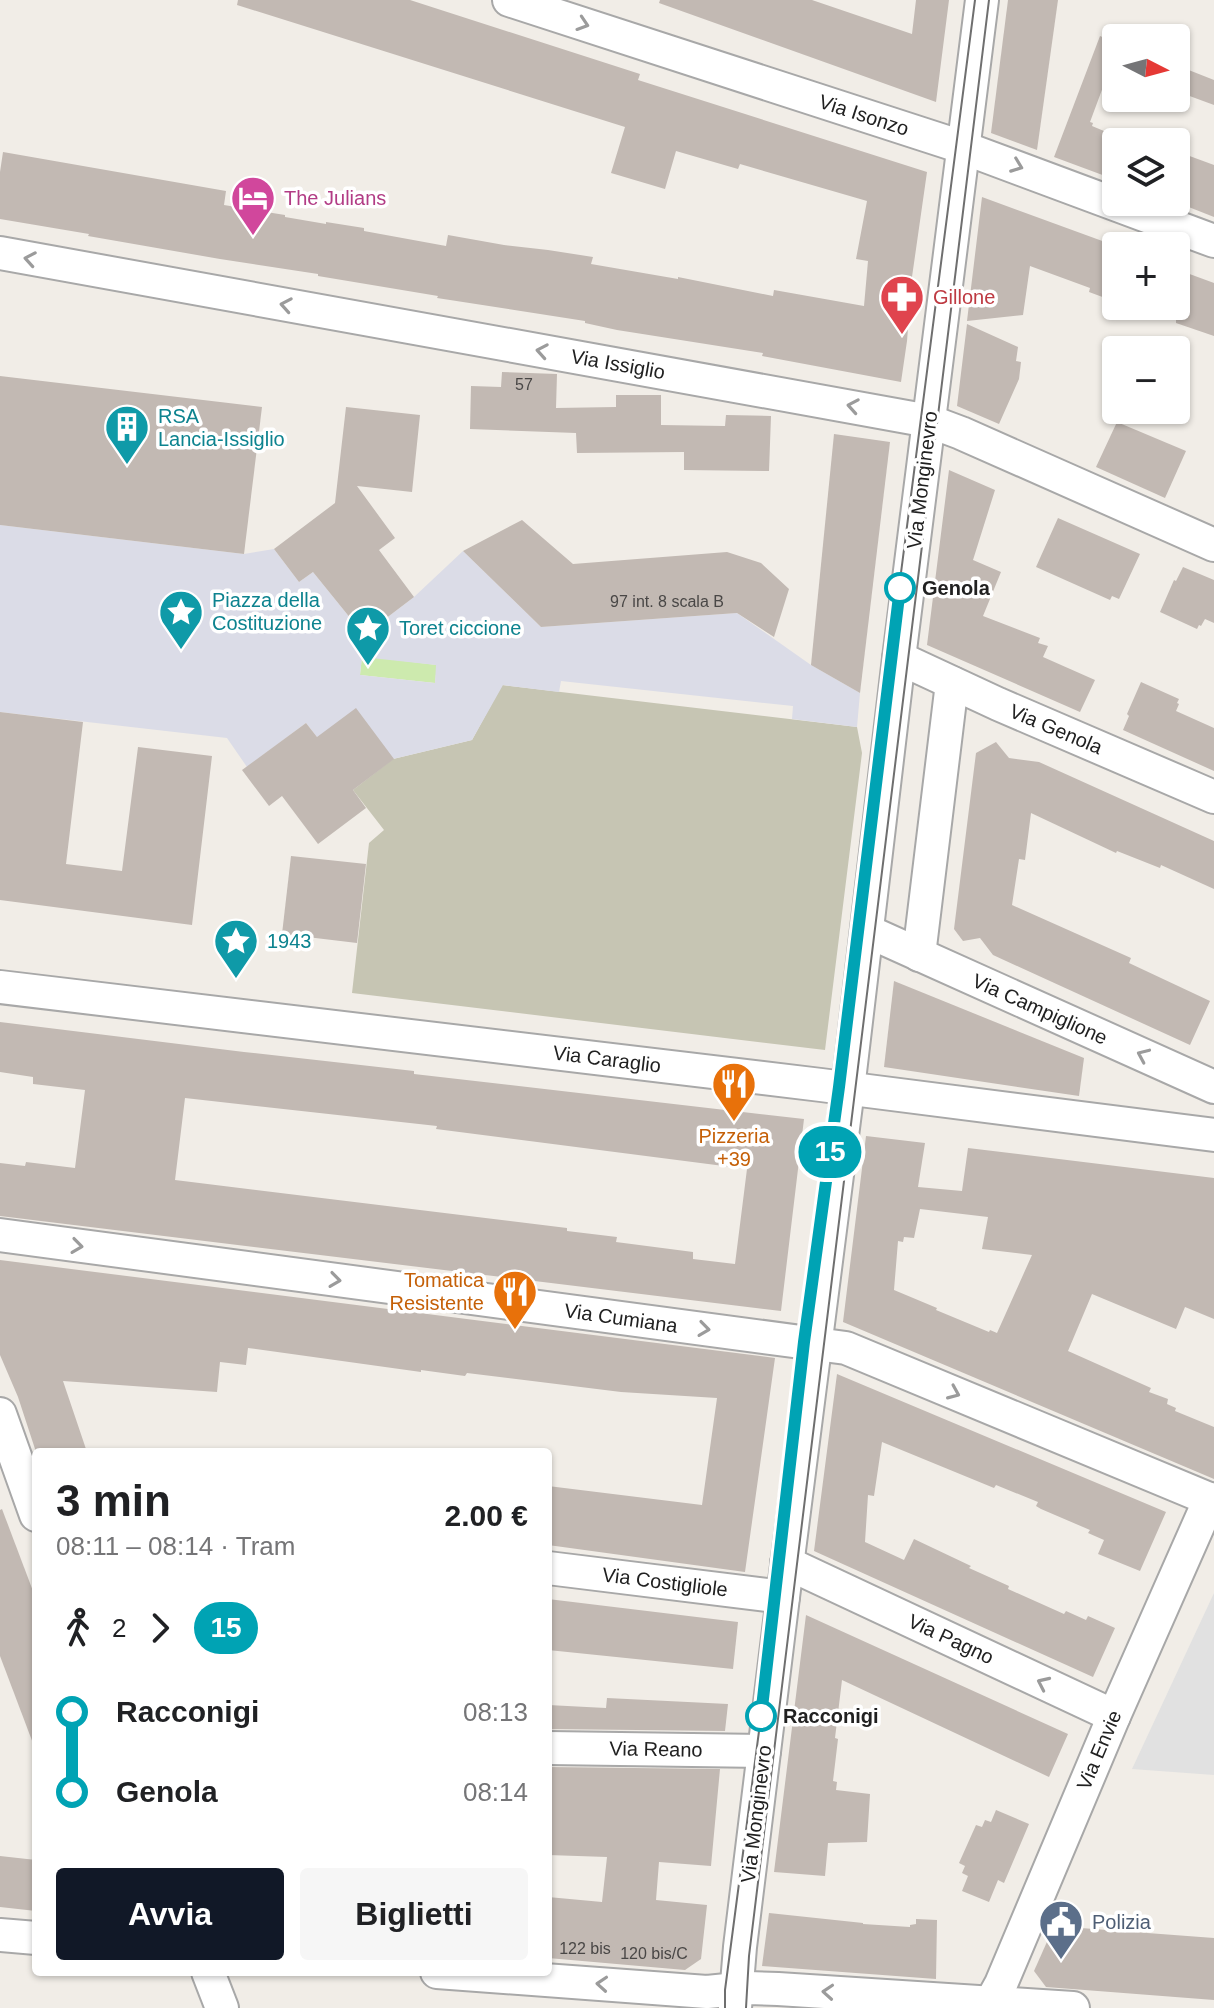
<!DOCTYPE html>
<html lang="it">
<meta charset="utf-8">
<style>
body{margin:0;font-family:Arial,sans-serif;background:#f6f6f6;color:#202124;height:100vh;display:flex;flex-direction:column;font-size:30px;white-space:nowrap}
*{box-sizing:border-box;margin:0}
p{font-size:26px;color:#757577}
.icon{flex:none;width:44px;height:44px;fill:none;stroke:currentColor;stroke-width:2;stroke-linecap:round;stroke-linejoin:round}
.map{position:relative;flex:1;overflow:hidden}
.panel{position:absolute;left:32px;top:1448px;width:520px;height:528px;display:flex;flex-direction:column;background:#fff;border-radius:8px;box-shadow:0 2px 6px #0004}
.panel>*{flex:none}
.badge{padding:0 16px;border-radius:26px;font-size:28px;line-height:52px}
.needle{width:52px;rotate:96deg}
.fabs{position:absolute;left:1102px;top:24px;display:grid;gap:16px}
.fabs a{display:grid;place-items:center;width:88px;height:88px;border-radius:8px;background:#fff;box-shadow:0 2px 6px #0004;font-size:40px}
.map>.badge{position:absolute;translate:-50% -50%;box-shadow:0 0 0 4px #fff}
.legs{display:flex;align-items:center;gap:12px;height:88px;padding:0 24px;font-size:26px}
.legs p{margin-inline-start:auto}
.head{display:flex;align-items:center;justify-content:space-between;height:136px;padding:0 24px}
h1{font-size:44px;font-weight:800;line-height:60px}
.cta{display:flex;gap:16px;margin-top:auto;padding:16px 24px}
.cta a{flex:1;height:92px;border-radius:8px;background:#111827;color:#fff;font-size:32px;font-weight:800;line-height:92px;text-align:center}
.cta a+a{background:#f6f6f6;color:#202124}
ul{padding:0 24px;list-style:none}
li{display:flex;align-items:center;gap:28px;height:80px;font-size:30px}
li i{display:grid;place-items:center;width:12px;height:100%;margin:0 10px;background:currentColor}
li i::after{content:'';width:20px;height:20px;margin:-10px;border:6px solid;border-radius:50%;background:#fff}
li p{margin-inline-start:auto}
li:first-child i{background:linear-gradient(#0000 50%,currentColor 0)}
li:last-child i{background:linear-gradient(currentColor 50%,#0000 0)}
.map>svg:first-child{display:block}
.construction{fill:#c6c5b3}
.grass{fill:#cdeaae}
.parking{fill:#e1e1e1}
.plaza{fill:#dbdce7;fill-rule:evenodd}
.building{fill:#c2b9b3;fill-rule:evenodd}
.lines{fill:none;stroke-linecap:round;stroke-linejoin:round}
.minor-casing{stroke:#a8a8a8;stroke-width:36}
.minor{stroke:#fff;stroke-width:32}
.tram{stroke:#6f6f6f;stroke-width:2}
.oneway{stroke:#9b9b9b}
.line-1-casing{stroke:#fff;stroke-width:18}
.line-1{stroke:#00a3b4;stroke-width:12}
.stop-1-dot{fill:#fff;stroke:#00a3b4;stroke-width:4}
.labels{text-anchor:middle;stroke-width:7;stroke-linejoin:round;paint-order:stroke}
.number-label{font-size:16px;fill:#494746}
.street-label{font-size:20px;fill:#212121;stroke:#fff}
.hotel-label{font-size:20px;fill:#b23c85;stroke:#fff;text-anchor:start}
.health-label{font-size:20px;fill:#be3a42;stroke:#fff;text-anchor:start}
.culture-label{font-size:20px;fill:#0d838f;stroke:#fff;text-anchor:start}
.stop-label{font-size:20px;font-weight:bold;fill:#212121;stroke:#fff;text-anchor:start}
.food-label{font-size:20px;fill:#c56008;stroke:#fff}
.service-label{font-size:20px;fill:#4e5e75;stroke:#fff;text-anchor:start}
</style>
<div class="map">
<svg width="1214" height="2008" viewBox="0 0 1214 2008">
<rect width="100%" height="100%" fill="#f1ede7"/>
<path class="construction" d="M 502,685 L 857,727 L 862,753 L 825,1050 L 352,993 L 369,843 L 384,830 L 353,790 L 393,759 L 472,740 Z"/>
<path class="grass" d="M 362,656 L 437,665 L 435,683 L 360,675 Z"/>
<path class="parking" d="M 1214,1593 L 1214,1775 L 1132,1769 Z"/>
<path class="plaza" d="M 0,525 L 244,554 L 274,549 L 299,582 L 313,572 L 364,635 L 414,597 L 463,551 L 541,627 L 737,613 L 811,665 L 860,693 L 857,727 L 792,719 L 793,706 L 561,681 L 559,692 L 503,685 L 472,740 L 393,759 L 317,737 L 306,723 L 247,767 L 227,738 L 0,712 ZM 362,657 L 436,665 L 435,683 L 360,675 Z"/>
<g class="building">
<path d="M 238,0 L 410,0 L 640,74 L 638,80 L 927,172 L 912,277 L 907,341 L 901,382 L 762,356 L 763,353 L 617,330 L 585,323 L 585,321 L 437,298 L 438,296 L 318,276 L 318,274 L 220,259 L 88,236 L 89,234 L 0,219 L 0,172 L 3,152 L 226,191 L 224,205 L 285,215 L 285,217 L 326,224 L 326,222 L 364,228 L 364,231 L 446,246 L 448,235 L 504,245 L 548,250 L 593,257 L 591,264 L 678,279 L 678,277 L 773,296 L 774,290 L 864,306 L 868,261 L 856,259 L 867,201 L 740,164 L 738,169 L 676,151 L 665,189 L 611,173 L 625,127 L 237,5 Z"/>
<path d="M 660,0 L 812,0 L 912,34 L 916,0 L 949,0 L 936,102 L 659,3 Z"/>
<path d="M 1008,0 L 1058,0 L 1037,150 L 991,133 Z"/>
<path d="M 1100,36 L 1116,43 L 1116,52 L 1090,122 L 1093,123 L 1092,126 L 1116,136 L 1116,180 L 1054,157 Z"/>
<path d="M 1176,65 L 1214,80 L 1214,105 L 1176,91 Z"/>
<path d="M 1176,151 L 1214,165 L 1214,217 L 1176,202 Z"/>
<path d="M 982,197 L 1116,246 L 1116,302 L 1089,292 L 1090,288 L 1030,266 L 1023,315 L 967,321 Z"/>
<path d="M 1176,269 L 1214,283 L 1214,336 L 1176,323 Z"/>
<path d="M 967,324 L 1018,347 L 1016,361 L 1021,362 L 1019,379 L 999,424 L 957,406 Z"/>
<path d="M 502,372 L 557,374 L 556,408 L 616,407 L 616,395 L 661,395 L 661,425 L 725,426 L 726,415 L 771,416 L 769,471 L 684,470 L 684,452 L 577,453 L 576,433 L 470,429 L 471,386 L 501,387 Z"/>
<path d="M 0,376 L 262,407 L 244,554 L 0,525 Z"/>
<path d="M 346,407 L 420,415 L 412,492 L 357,486 L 395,538 L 379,550 L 414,597 L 364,635 L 313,572 L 299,582 L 274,549 L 335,503 Z"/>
<path d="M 1117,422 L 1186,451 L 1165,498 L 1096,467 Z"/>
<path d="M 834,434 L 890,442 L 860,693 L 811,665 Z"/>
<path d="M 949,470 L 995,490 L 973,560 L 1001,572 L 983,616 L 1040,638 L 1038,643 L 1048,646 L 1043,657 L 1095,680 L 1080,712 L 927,645 Z"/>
<path d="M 1058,518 L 1140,554 L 1119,599 L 1112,596 L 1110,600 L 1036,567 Z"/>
<path d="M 522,520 L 573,564 L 727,552 L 761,563 L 789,589 L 774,637 L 737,613 L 541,627 L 463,551 Z"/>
<path d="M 1183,567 L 1214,580 L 1214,623 L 1205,619 L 1201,626 L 1199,625 L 1197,629 L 1160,612 L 1174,580 L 1176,581 Z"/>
<path d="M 1141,682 L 1179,699 L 1177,703 L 1179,704 L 1176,711 L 1214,728 L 1214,771 L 1123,730 L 1129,716 L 1127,714 Z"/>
<path d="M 356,708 L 394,759 L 353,790 L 366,808 L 318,844 L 282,796 L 269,806 L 242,770 L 306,723 L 317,737 Z"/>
<path d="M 0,712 L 83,722 L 66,864 L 122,871 L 138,747 L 212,756 L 192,925 L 0,900 Z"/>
<path d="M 996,742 L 1009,758 L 1039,762 L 1214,841 L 1214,889 L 1161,865 L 1160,868 L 1117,851 L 1116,853 L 1031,813 L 1025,860 L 1019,859 L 1012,905 L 1131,958 L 1129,963 L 1210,1001 L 1190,1045 L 993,955 L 980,938 L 963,941 L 954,929 L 976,753 Z"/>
<path d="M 291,856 L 366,864 L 357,943 L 282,934 Z"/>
<path d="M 894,981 L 1084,1058 L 1079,1096 L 884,1067 Z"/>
<path d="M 0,1022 L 244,1052 L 414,1071 L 414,1074 L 804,1119 L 781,1311 L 0,1216 L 0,1163 L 25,1166 L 26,1162 L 75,1168 L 85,1090 L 33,1084 L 33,1077 L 0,1072 ZM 185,1098 L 437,1126 L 436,1129 L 747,1169 L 735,1264 L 693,1259 L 693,1252 L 616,1242 L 617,1237 L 567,1231 L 567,1228 L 175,1180 Z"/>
<path d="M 866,1136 L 925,1143 L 918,1187 L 962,1191 L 968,1148 L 1214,1178 L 1214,1319 L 1185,1307 L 1176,1329 L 1092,1294 L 1068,1351 L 1151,1388 L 1149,1392 L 1168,1399 L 1167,1404 L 1176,1408 L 1175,1411 L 1214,1427 L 1214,1479 L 843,1322 ZM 920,1209 L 988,1217 L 982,1249 L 1032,1255 L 997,1333 L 990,1330 L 989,1332 L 936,1310 L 937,1308 L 894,1290 L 898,1241 L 903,1242 L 904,1237 L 914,1238 Z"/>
<path d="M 0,1260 L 775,1358 L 745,1572 L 548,1545 L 548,1486 L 702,1505 L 717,1398 L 621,1392 L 467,1373 L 465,1376 L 421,1370 L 421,1372 L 248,1348 L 246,1365 L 220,1362 L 217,1392 L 63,1381 L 87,1452 L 36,1452 L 18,1397 L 0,1355 Z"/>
<path d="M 837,1374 L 1166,1512 L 1140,1571 L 1098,1554 L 1104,1540 L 1088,1533 L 1090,1530 L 1041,1509 L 1036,1506 L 1038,1502 L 996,1485 L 994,1488 L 882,1442 L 874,1496 L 868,1495 L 865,1542 L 904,1560 L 914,1539 L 971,1566 L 969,1568 L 1009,1586 L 1008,1589 L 1064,1614 L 1066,1611 L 1086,1620 L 1088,1616 L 1115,1628 L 1093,1677 L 814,1551 Z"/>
<path d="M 2,1509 L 36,1599 L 36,1745 L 34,1746 L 0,1656 L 0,1510 Z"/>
<path d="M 548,1599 L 738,1622 L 733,1669 L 548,1650 Z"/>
<path d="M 806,1615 L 1068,1734 L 1049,1777 L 842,1680 L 835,1738 L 838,1739 L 833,1781 L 837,1782 L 836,1790 L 870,1794 L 867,1842 L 828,1843 L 825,1876 L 774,1872 Z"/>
<path d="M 607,1698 L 728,1704 L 725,1731 L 548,1729 L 548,1705 L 606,1708 Z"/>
<path d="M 548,1767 L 720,1769 L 711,1866 L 659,1862 L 656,1900 L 707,1905 L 701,1959 L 685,1970 L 548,1958 L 548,1897 L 602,1902 L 607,1857 L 548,1855 Z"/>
<path d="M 996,1810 L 1029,1824 L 1004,1883 L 998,1880 L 989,1902 L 962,1891 L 968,1876 L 962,1873 L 965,1866 L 959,1863 L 976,1825 L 982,1827 L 985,1820 L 991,1822 Z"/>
<path d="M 0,1856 L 36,1860 L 36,1911 L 0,1907 Z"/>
<path d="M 769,1913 L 863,1923 L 863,1924 L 910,1927 L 910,1925 L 916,1924 L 916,1919 L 937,1920 L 936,1979 L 762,1966 Z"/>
<path d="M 1054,1926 L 1214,1938 L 1214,2000 L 1046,1987 L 1034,1971 Z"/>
</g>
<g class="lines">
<g class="minor-casing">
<g id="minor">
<path d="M 509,0 L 956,145 L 1214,241"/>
<path d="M 0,253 L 929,421 L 961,433 L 1214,545"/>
<path d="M 899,658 L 998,704 L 1214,797"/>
<path d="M 867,931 L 1214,1087"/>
<path d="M 919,955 L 952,683"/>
<path d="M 0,987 L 821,1085 L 1214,1135"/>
<path d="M 0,1235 L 846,1348 L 1214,1501"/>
<path d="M 0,1414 L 36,1515"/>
<path d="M 787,1563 L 1114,1716"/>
<path d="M 548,1568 L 783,1597"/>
<path d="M 548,1748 L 764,1751"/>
<path d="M 0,1935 L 36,1938"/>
<path d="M 208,1972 L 222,2008"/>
<path d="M 437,1972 L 707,1992 L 747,1988 L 778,1989 L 1073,2008"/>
<path d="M 991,2002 L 1001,1984 L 1114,1716 L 1210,1499"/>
<path d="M 735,2008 L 740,1947 L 783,1597 L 848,1089 L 899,658 L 982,0"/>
</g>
</g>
<use href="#minor" class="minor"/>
<g class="tram">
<path d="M 725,2008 L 725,1990 L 761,1716 L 804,1342 L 839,1087 L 883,712 L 975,0"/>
<path d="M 746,2008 L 749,1956 L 776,1735 L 989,0"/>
</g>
</g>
<defs><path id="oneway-chevron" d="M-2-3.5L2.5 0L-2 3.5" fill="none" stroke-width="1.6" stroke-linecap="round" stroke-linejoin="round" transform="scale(2)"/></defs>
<g class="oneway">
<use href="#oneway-chevron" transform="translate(583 24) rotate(18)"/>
<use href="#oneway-chevron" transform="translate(1017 166) rotate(21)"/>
<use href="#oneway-chevron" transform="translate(30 259) rotate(-170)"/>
<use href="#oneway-chevron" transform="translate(286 305) rotate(-170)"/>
<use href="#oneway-chevron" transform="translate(542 351) rotate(-170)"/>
<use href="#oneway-chevron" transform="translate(853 406) rotate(-170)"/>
<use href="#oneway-chevron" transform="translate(1143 1055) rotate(-156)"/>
<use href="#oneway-chevron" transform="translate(77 1246) rotate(8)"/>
<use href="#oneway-chevron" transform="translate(335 1280) rotate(8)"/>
<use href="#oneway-chevron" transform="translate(704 1329) rotate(8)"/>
<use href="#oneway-chevron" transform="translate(954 1393) rotate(23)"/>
<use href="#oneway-chevron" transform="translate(1043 1683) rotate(-155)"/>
<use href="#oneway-chevron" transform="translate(602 1984) rotate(-176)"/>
<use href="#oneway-chevron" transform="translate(828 1992) rotate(-176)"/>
</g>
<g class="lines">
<g class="line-1-casing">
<path id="line-1" d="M 761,1716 L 804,1342 L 839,1087 L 900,588"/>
</g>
<use href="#line-1" class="line-1"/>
</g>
<defs>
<g id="hotel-pin" transform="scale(2.3)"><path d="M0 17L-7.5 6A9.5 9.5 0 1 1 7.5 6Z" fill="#d1479c" stroke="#fff"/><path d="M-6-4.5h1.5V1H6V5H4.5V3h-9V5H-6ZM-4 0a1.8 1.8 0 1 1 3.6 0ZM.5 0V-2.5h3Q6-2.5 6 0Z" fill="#fff"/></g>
<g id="pharmacy-pin" transform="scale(2.3)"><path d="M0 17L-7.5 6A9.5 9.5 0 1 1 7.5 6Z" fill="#e0444e" stroke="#fff"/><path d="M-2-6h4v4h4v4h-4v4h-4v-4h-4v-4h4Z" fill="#fff"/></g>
<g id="building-pin" transform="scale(2.3)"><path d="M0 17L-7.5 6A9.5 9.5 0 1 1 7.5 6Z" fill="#0f9aa8" stroke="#fff"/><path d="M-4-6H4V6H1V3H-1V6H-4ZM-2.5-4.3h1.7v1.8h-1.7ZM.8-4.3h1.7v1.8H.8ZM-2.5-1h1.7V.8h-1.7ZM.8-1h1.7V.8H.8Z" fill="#fff"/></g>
<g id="sight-pin" transform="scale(2.3)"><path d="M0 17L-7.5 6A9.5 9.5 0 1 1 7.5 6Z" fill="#0f9aa8" stroke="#fff"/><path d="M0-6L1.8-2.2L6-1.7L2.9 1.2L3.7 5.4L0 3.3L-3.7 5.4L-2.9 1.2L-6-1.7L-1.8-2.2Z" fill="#fff"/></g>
<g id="restaurant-pin" transform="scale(2.3)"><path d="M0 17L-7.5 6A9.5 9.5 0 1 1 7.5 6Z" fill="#e8710a" stroke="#fff"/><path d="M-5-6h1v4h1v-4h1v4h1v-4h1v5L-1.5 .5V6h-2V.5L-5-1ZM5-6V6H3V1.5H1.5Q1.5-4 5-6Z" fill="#fff"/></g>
<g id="civic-pin" transform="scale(2.3)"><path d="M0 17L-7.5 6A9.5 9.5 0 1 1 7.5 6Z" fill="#5c6f8a" stroke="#fff"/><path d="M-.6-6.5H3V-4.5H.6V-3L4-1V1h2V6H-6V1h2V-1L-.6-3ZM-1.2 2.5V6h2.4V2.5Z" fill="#fff"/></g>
</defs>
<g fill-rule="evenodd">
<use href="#hotel-pin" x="253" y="198"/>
<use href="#pharmacy-pin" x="902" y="297"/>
<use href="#building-pin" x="127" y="427"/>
<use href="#sight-pin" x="181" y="612"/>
<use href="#sight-pin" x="368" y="628"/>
<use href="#sight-pin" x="236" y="941"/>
<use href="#restaurant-pin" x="734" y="1084"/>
<use href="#restaurant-pin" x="515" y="1292"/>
<use href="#civic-pin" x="1061" y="1922"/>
</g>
<g class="stop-1-dot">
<circle cx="900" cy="588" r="14"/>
<circle cx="761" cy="1716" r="14"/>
</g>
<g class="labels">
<g class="number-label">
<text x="524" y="390">57</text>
<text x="667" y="607">97 int. 8 scala B</text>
<text x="585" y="1954">122 bis</text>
<text x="654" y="1959">120 bis/C</text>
</g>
<g class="street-label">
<text transform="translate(864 115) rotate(18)" y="7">Via Isonzo</text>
<text transform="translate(618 364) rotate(10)" y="7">Via Issiglio</text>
<text transform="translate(922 480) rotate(-83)" y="7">Via Monginevro</text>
<text transform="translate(1056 729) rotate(23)" y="7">Via Genola</text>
<text transform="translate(1040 1009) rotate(24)" y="7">Via Campiglione</text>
<text transform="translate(607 1059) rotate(7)" y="7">Via Caraglio</text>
<text transform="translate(621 1318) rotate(8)" y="7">Via Cumiana</text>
<text transform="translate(665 1582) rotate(7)" y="7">Via Costigliole</text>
<text transform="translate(951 1639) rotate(25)" y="7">Via Pagno</text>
<text transform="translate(656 1749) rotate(1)" y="7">Via Reano</text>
<text transform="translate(1099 1750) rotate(-67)" y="7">Via Envie</text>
<text transform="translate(756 1814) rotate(-83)" y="7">Via Monginevro</text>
</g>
<g class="hotel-label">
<text x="284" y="205">The Julians</text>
</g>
<g class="health-label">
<text x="933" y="304">Gillone</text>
</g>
<g class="culture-label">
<text x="158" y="423">RSA<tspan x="158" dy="23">Lancia-Issiglio</tspan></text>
<text x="212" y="607">Piazza della<tspan x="212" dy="23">Costituzione</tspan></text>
<text x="399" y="635">Toret ciccione</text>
<text x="267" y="948">1943</text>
</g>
<g class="stop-label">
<text x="922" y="595">Genola</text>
<text x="783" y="1723">Racconigi</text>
</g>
<g class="food-label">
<text x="734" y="1143">Pizzeria<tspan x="734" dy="23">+39</tspan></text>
<text x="484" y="1287" text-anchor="end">Tomatica<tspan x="484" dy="23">Resistente</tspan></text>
</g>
<g class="service-label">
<text x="1092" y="1929">Polizia</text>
</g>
</g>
</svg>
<div class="fabs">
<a><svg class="needle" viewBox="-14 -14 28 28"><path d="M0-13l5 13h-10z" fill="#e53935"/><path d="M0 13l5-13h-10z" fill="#757577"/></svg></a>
<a><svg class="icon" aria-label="layers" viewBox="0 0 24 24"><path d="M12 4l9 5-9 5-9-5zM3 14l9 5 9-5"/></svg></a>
<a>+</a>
<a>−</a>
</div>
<b class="badge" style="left:830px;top:1152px;background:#00a3b4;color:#fff">15</b>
<section class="panel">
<div class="head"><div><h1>3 min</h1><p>08:11 – 08:14 · Tram</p></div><b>2.00 €</b></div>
<div class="legs"><svg class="icon" aria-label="walk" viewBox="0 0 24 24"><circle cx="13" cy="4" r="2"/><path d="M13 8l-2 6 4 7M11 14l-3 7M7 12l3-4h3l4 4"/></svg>2<svg class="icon" aria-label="forward" viewBox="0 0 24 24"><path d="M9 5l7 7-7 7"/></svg><b class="badge" style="background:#00a3b4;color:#fff">15</b></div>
<ul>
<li><i style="color:#00a3b4"></i><b>Racconigi</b><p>08:13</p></li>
<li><i style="color:#00a3b4"></i><b>Genola</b><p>08:14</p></li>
</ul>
<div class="cta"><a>Avvia</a><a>Biglietti</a></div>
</section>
</div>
